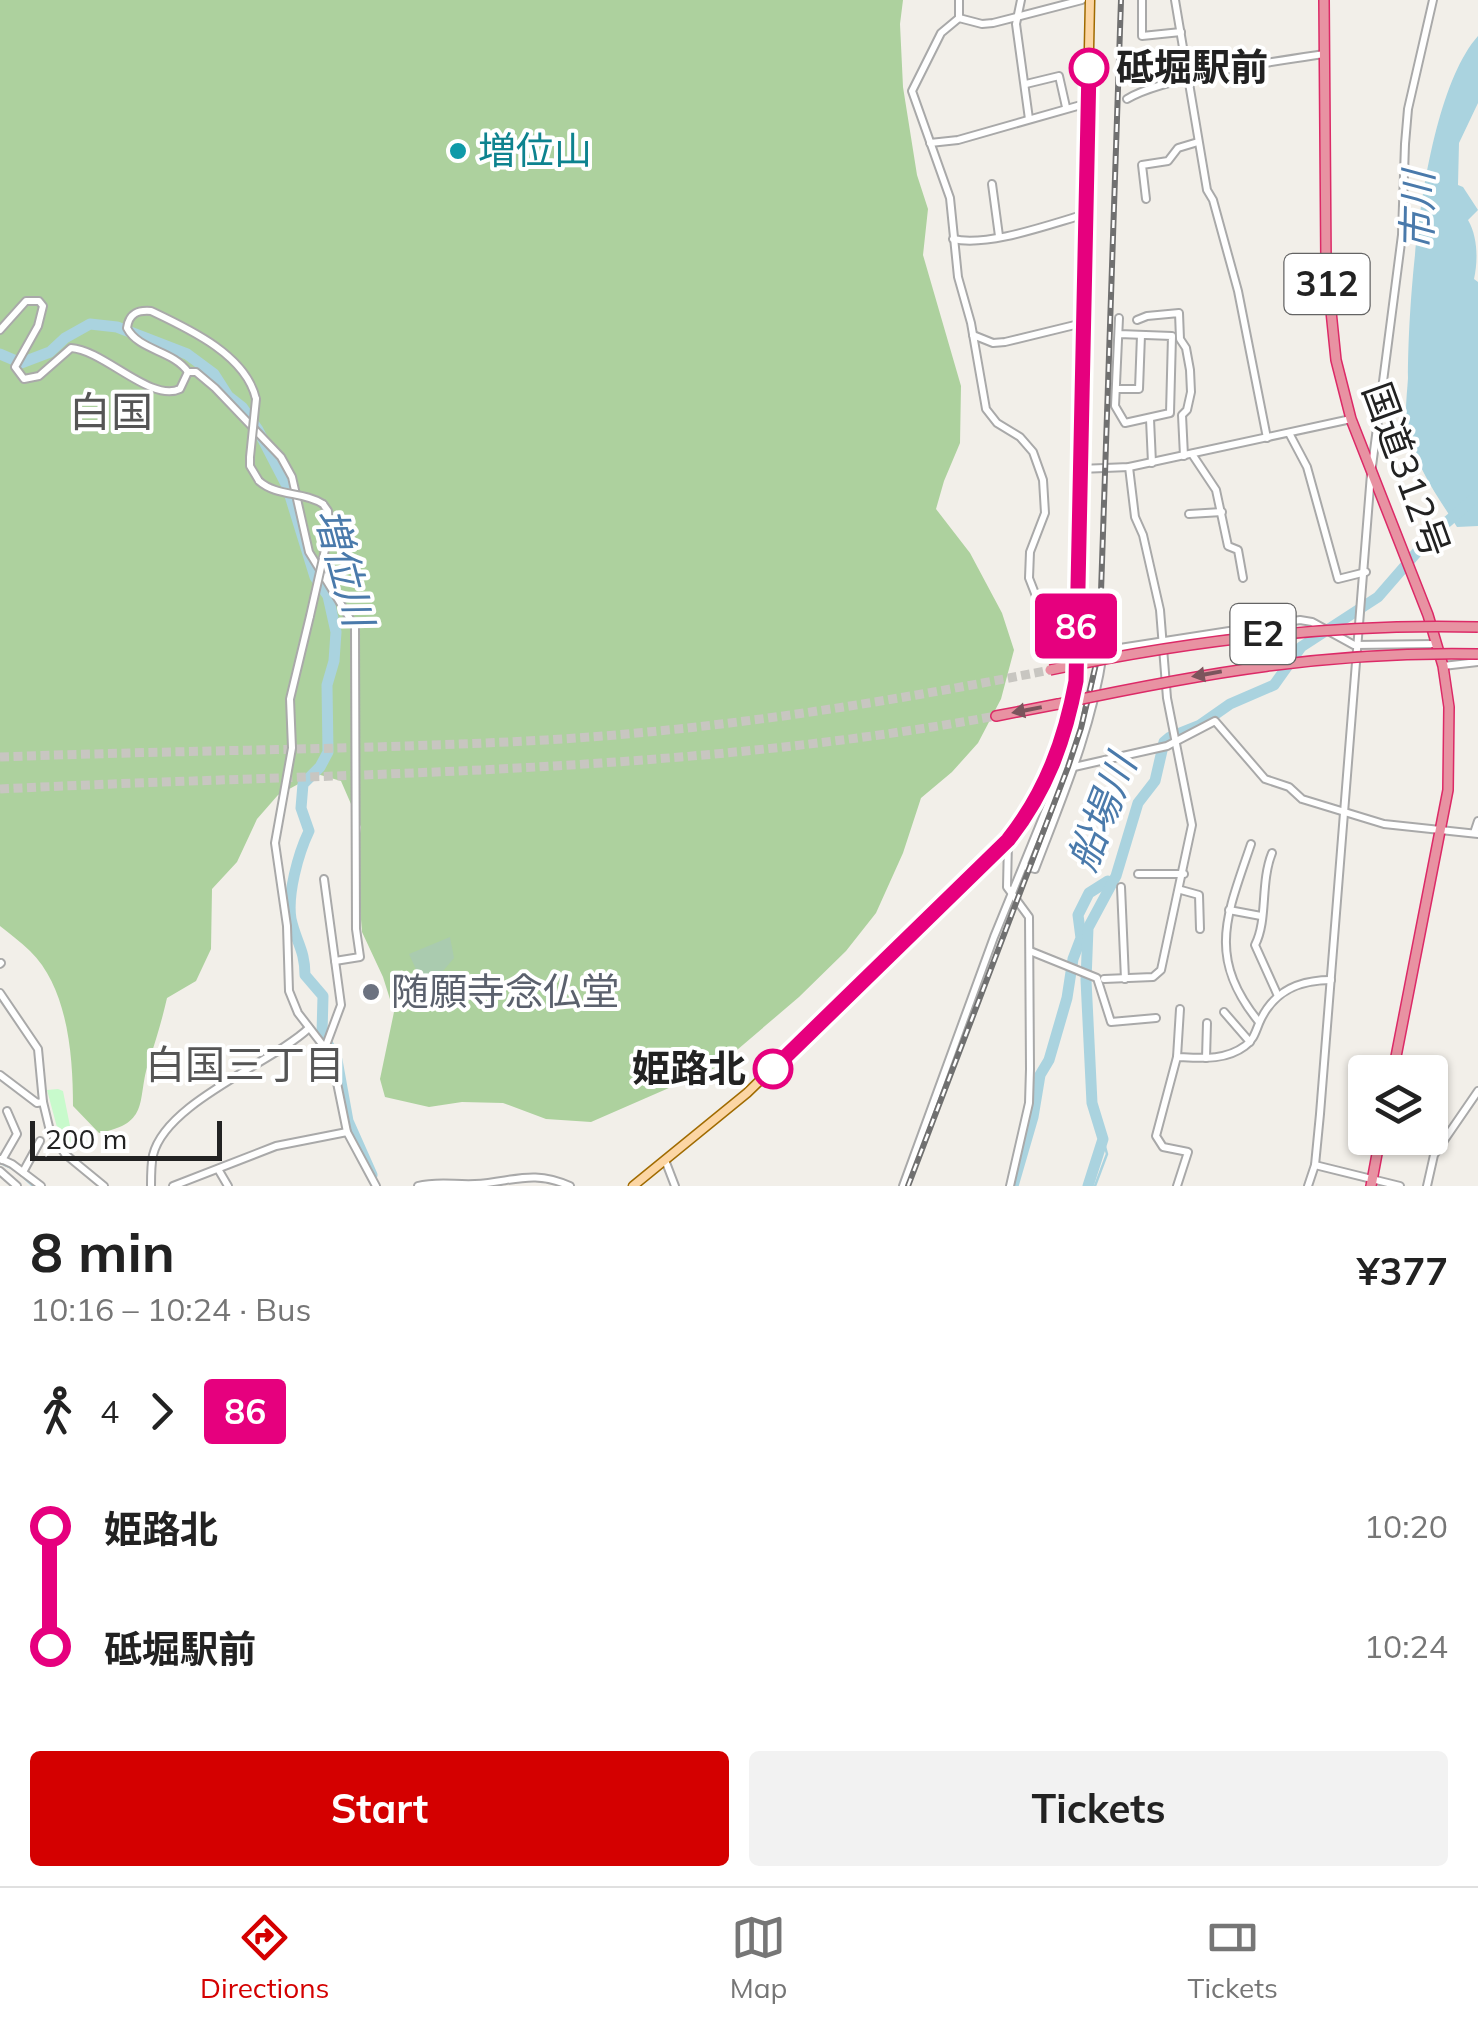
<!DOCTYPE html>
<meta charset="utf-8">
<style>
body{margin:0;font-family:Mulish,"Noto Sans JP",sans-serif;background:#f2f2f2;color:#222;height:100vh;display:flex;flex-direction:column;font-size:38px;white-space:nowrap}
*{box-sizing:border-box;margin:0}
p{font-size:32px;color:#767676}
.icon{flex:none;width:55px;height:55px;fill:none;stroke:currentColor;stroke-width:2;stroke-linecap:round;stroke-linejoin:round}
.map{position:relative;height:1186px;overflow:hidden}
.side{display:flex;flex-direction:column;background:#fff;flex:1}
.side>*{flex:none}
.badge{padding:0 20px;border-radius:8px;font-size:35px;line-height:65px}
.controls{position:absolute;left:1348px;top:1055px;display:grid;gap:20px}
.controls a{display:grid;place-items:center;width:100px;height:100px;border-radius:10px;background:#fff;box-shadow:0 2px 8px #0004;font-size:50px}
.scale{position:absolute;left:30px;bottom:25px;width:192px;box-sizing:border-box;padding-left:10px;border:5px solid #222;border-top:0;font-size:28px;line-height:35px;white-space:nowrap;color:#222;-webkit-text-stroke:8px #fff;paint-order:stroke}
.map>.badge{position:absolute;translate:-50% -50%;box-shadow:0 0 0 5px #fff}
.legs{display:flex;align-items:center;gap:15px;height:110px;padding:0 30px;font-size:32px}
.legs p{margin-inline-start:auto}
.head{display:flex;align-items:center;justify-content:space-between;height:170px;padding:0 30px}
h1{font-size:55px;font-weight:700;line-height:75px}
.button{display:flex;gap:20px;margin-top:auto;padding:20px 30px}
.button a{flex:1;height:115px;border-radius:10px;background:#d40000;color:#fff;font-size:40px;font-weight:700;line-height:115px;text-align:center}
.button a+a{background:#f2f2f2;color:#222}
ul{padding:0 30px;list-style:none}
li{display:flex;align-items:center;gap:35px;height:120px;font-size:38px}
li i{display:grid;place-items:center;width:15px;height:100%;margin:0 12px;background:currentColor}
li i::after{content:'';width:25px;height:25px;margin:-12px;border:8px solid;border-radius:50%;background:#fff}
li p{margin-inline-start:auto}
li:first-child i{background:linear-gradient(#0000 50%,currentColor 0)}
li:last-child i{background:linear-gradient(currentColor 50%,#0000 0)}
.menu{display:flex;justify-content:space-around;align-items:center;height:140px;border-top:2px solid #e0e0e0;background:#fff;font-size:28px;color:#767676}
.menu a{display:grid;justify-items:center;gap:5px}
.menu .current{color:#d40000}
.map>svg:first-child{display:block}
.forest{fill:#add19e}
.cemetery{fill:#aacbaf}
.park{fill:#c8facc}
.water{fill:#aad3df}
.lines{fill:none;stroke-linecap:round;stroke-linejoin:round}
.stream{stroke:#aad3df;stroke-width:2.5}
.river{stroke:#aad3df;stroke-width:11}
.highway-tunnel{stroke:#c8c6c1;stroke-width:9;stroke-dasharray:9 4.5;stroke-linecap:butt}
.minor-casing{stroke:#a9a9a9;stroke-width:10}
.major-casing{stroke:#a06b00;stroke-width:11}
.highway-casing{stroke:#dc2a67;stroke-width:12}
.minor{stroke:#fff;stroke-width:6}
.major{stroke:#fcd6a4;stroke-width:8}
.highway{stroke:#e892a2;stroke-width:9}
.rail-casing{stroke:#707070;stroke-width:6}
.rail{stroke:#fff;stroke-width:2.5;stroke-dasharray:8;stroke-linecap:butt}
.minor-bridge-casing{stroke:#a9a9a9;stroke-width:10;stroke-linecap:butt}
.highway-bridge-casing{stroke:#dc2a67;stroke-width:12;stroke-linecap:butt}
.minor-bridge{stroke:#fff;stroke-width:6}
.highway-bridge{stroke:#e892a2;stroke-width:9}
.oneway{fill:#7b545c}
.line-1-casing{stroke:#fff;stroke-width:22}
.line-1{stroke:#e6007e;stroke-width:15}
.stop-1-dot{fill:#fff;stroke:#e6007e;stroke-width:5}
.culture-dot{fill:#0f9aa8;stroke:#fff;stroke-width:4}
.worship-dot{fill:#6b7280;stroke:#fff;stroke-width:4}
.labels{text-anchor:middle;stroke-width:8;stroke-linejoin:round;paint-order:stroke}
.shield{fill:#fff;stroke:#646464;stroke-width:2.5}
.shield-label{font-size:35px;font-weight:bold;fill:#222}
.stop-label{font-size:38px;font-weight:bold;fill:#222;stroke:#fff;text-anchor:start}
.culture-label{font-size:38px;fill:#0d838f;stroke:#fff;text-anchor:start}
.street-label{font-size:38px;fill:#222;stroke:#fff}
.worship-label{font-size:38px;fill:#5b616d;stroke:#fff;text-anchor:start}
.water-label{font-size:40px;font-style:italic;fill:#4a7aab;stroke:#fff}
.neighbourhood-label{font-size:40px;fill:#555;stroke:#fff}
.quarter-label{font-size:42px;fill:#555;stroke:#fff}
</style>
<div class="map">
<svg width="1478" height="1186" viewBox="0 0 1478 1186">
<rect width="100%" height="100%" fill="#f2efe9"/>
<path class="forest" d="M 0,0 L 903,0 L 900,24 L 903,87 L 917,175 L 928,209 L 923,255 L 961,386 L 960,443 L 944,481 L 936,509 L 970,553 L 1002,613 L 1014,650 L 1001,699 L 978,743 L 952,772 L 921,798 L 903,853 L 876,913 L 846,951 L 799,997 L 717,1067 L 591,1122 L 546,1119 L 503,1103 L 462,1102 L 429,1107 L 385,1097 L 380,1079 L 394,1012 L 383,977 L 362,932 L 356,857 L 361,827 L 341,781 L 317,774 L 278,795 L 257,819 L 237,862 L 212,889 L 211,949 L 196,981 L 167,998 C 162,1020 156,1040 149,1061 C 136,1099 152,1123 99,1133 L 73,1106 C 73,1056 68,988 30,951 C 21,942 10,934 0,926 Z"/>
<path class="cemetery" d="M 450,937 L 454,958 L 426,991 L 409,954 Z"/>
<path class="park" d="M 58,1089 L 63,1091 L 74,1146 L 71,1153 L 58,1131 L 47,1090 Z"/>
<path class="water" d="M 1478,36 L 1478,103 L 1459,143 L 1458,185 L 1463,187 L 1478,210 L 1468,220 C 1478,237 1478,261 1474,279 L 1478,282 L 1478,526 L 1457,527 C 1438,497 1416,467 1408,431 C 1404,415 1407,395 1408,378 C 1408,293 1423,98 1478,36 Z"/>
<g class="lines">
<g class="stream">
<path d="M 0,1163 L 16,1170 L 33,1186"/>
<path d="M 1095,1186 L 1107,1154 L 1103,1139"/>
</g>
<g class="river">
<path d="M 0,354 L 21,363 L 50,352 L 65,338 L 90,324 L 117,327 L 187,354 L 214,374 L 228,396 L 242,407 L 258,430 L 287,486 L 315,577 L 328,596 L 336,632 L 334,661 L 327,685 L 328,752 L 320,767 L 303,784 L 301,808 L 309,831 C 298,854 287,895 291,919 C 296,942 305,950 305,975 L 323,996 L 322,1034 L 337,1060 L 348,1121 L 372,1175"/>
<path d="M 1013,1186 L 1033,1117 L 1040,1075 L 1049,1060 L 1067,998 L 1073,959 L 1081,938 L 1078,915 L 1089,893 L 1108,881"/>
<path d="M 1088,1186 L 1103,1139 L 1092,1103 L 1086,980 L 1088,928 L 1116,876 L 1138,803 L 1155,781 L 1164,742 L 1170,737 L 1200,725 L 1230,704 L 1274,685 L 1301,647 L 1378,597 L 1431,536 L 1478,495"/>
</g>
<g class="highway-tunnel">
<path d="M 0,757 C 182,750 364,750 546,740 C 716,730 884,703 1050,670"/>
<path d="M 0,789 C 333,772 666,777 996,716"/>
</g>
<g class="minor-casing">
<g id="minor">
<path d="M 959,0 L 959,18"/>
<path d="M 1021,0 L 1016,24 L 1029,119"/>
<path d="M 1142,0 L 1142,36 L 1181,32"/>
<path d="M 1175,0 L 1207,190 L 1213,200 L 1238,291 L 1267,438"/>
<path d="M 959,18 L 941,33 L 912,91 L 950,198 L 958,277 L 971,323 L 986,409 L 997,423 L 1020,437 L 1033,452 L 1043,480 L 1045,513 L 1030,552 L 1029,578 L 1041,609 L 1061,632 L 1075,659"/>
<path d="M 959,18 L 982,24 L 993,23 L 1082,0"/>
<path d="M 1026,84 L 1059,76 L 1066,107"/>
<path d="M 1127,99 C 1163,77 1277,61 1324,54"/>
<path d="M 930,143 L 958,140 L 1088,103"/>
<path d="M 992,184 L 999,236"/>
<path d="M 1146,199 L 1142,165 L 1168,161 L 1178,148 L 1198,142"/>
<path d="M 953,239 C 989,247 1050,224 1086,214"/>
<path d="M 1137,320 L 1147,316 L 1179,313 L 1180,339 L 1186,348 L 1190,370 L 1191,392 L 1187,410 L 1182,415 L 1184,456"/>
<path d="M 0,330 L 26,301 L 39,301 L 43,306 L 38,326 L 15,367 L 24,379 L 39,376 L 71,348 C 104,350 151,403 180,389 L 188,372"/>
<path d="M 1119,334 L 1172,336 L 1170,413 L 1125,423 L 1115,406 L 1119,318"/>
<path d="M 973,335 L 993,343 L 1005,342 L 1083,323"/>
<path d="M 188,372 L 196,372 L 215,388 L 281,457 L 292,477 L 309,552 L 355,627 L 356,929 L 360,957 L 335,961"/>
<path d="M 188,372 C 173,350 139,351 127,328 C 129,313 138,310 151,311 C 189,329 246,355 256,399"/>
<path d="M 1116,389 L 1139,389 L 1141,335"/>
<path d="M 1150,419 L 1152,463"/>
<path d="M 1289,433 L 1307,467 L 1338,579 L 1366,572"/>
<path d="M 1192,454 L 1216,490 L 1228,546 L 1238,550 L 1243,578"/>
<path d="M 250,457 L 250,466 L 259,481"/>
<path d="M 1080,469 L 1129,467 L 1351,419"/>
<path d="M 323,504 L 328,511 L 329,532"/>
<path d="M 1189,514 L 1222,512"/>
<path d="M 310,616 L 290,699 L 292,748 L 275,843 L 287,926 L 289,991 L 298,1013 L 325,1048 L 335,1073 L 347,1132 L 376,1186"/>
<path d="M 1443,666 L 1478,662"/>
<path d="M 1074,767 L 1167,746 L 1215,721 L 1265,779 L 1289,787 L 1302,799 L 1384,824 L 1478,834"/>
<path d="M 1474,833 L 1478,821"/>
<path d="M 1008,841 L 1007,887 L 1029,917 L 1030,1069 L 1029,1103 L 1010,1186"/>
<path d="M 1251,844 C 1227,915 1206,957 1259,1022"/>
<path d="M 1272,853 C 1260,883 1268,920 1255,945 L 1278,996"/>
<path d="M 1024,866 L 1035,869 C 1062,798 1092,729 1103,653 L 1107,650 L 1300,620 L 1312,622 L 1354,645 L 1436,644"/>
<path d="M 1138,874 L 1184,874"/>
<path d="M 324,879 L 341,1005 L 325,1048"/>
<path d="M 1121,887 L 1125,979"/>
<path d="M 1181,890 L 1199,895 L 1200,929"/>
<path d="M 1229,910 L 1261,916"/>
<path d="M 1030,951 L 1097,978 L 1111,1022 L 1156,1018"/>
<path d="M 0,964 L 1,963"/>
<path d="M 1104,979 L 1153,977 L 1161,970 L 1192,825 L 1167,698 L 1160,610 L 1143,535 L 1135,517 L 1129,467"/>
<path d="M 0,993 L 38,1049 L 43,1102 L 50,1131 L 65,1154 L 104,1186"/>
<path d="M 1224,1012 L 1250,1042"/>
<path d="M 1177,1057 L 1180,1009"/>
<path d="M 1206,1058 L 1207,1023"/>
<path d="M 0,1075 L 37,1103 L 43,1102"/>
<path d="M 1,1159 L 12,1164 L 41,1186"/>
<path d="M 2,1160 L 17,1134 L 7,1111"/>
<path d="M 665,1160 L 675,1186"/>
<path d="M 1315,1165 L 1400,1186"/>
<path d="M 218,1169 L 228,1186"/>
<path d="M 0,1171 L 17,1186"/>
<path d="M 23,1172 L 40,1141"/>
<path d="M 151,1186 C 151,1176 151,1164 153,1155 C 166,1102 272,1063 309,1028"/>
<path d="M 173,1186 L 276,1146 L 347,1132"/>
<path d="M 418,1186 C 437,1181 455,1185 475,1184 C 513,1182 532,1169 570,1186"/>
<path d="M 903,1186 L 994,937 L 1072,746 L 1081,700 L 1076,681"/>
<path d="M 1177,1186 L 1188,1152 L 1163,1147 L 1156,1136 L 1177,1057 C 1200,1058 1225,1061 1245,1046 C 1255,1039 1256,1029 1261,1019 C 1275,990 1300,980 1331,980"/>
<path d="M 1308,1186 L 1315,1165 L 1320,1114 L 1371,474 L 1402,235 L 1405,144 L 1408,109 L 1433,0"/>
<path d="M 1427,1186 L 1434,1155 L 1478,1091"/>
</g>
</g>
<g class="major-casing">
<path id="major" d="M 633,1186 L 747,1093 L 1008,840 L 1048,777 L 1068,720 L 1076,681 L 1090,0"/>
</g>
<g class="highway-casing">
<g id="highway">
<path d="M 1324,0 L 1326,262 L 1336,360 L 1351,419 L 1428,615 L 1443,666 L 1449,707 L 1448,790 L 1393,1072"/>
<path d="M 996,716 L 1058,704"/>
<path d="M 1371,1186 L 1380,1138"/>
</g>
</g>
<use href="#minor" class="minor"/>
<use href="#major" class="major"/>
<use href="#highway" class="highway"/>
<g class="rail-casing">
<path id="rail" d="M 908,1186 L 1068,767 L 1081,728 L 1099,651 L 1121,0"/>
</g>
<use href="#rail" class="rail"/>
<g class="minor-bridge-casing">
<g id="minor-bridge">
<path d="M 250,457 L 256,399"/>
<path d="M 259,481 C 277,497 303,491 323,504"/>
<path d="M 310,616 L 329,532"/>
</g>
</g>
<g class="highway-bridge-casing">
<g id="highway-bridge">
<path d="M 1050,670 C 1192,640 1332,623 1478,627"/>
<path d="M 1058,704 C 1204,673 1328,651 1478,654"/>
</g>
</g>
<use href="#minor-bridge" class="minor-bridge"/>
<use href="#highway-bridge" class="highway-bridge"/>
</g>
<defs><path id="oneway-solid" d="M-6-.8H1V-3.2L6.5 0L1 3.2V.8H-6Z" transform="scale(2.5)"/></defs>
<g class="oneway">
<use href="#oneway-solid" transform="translate(1207 674) rotate(170)"/>
<use href="#oneway-solid" transform="translate(1027 710) rotate(169)"/>
</g>
<g class="lines">
<g class="line-1-casing">
<path id="line-1" d="M 773,1069 L 1008,840 C 1046,792 1065,740 1076,681 L 1089,68"/>
</g>
<use href="#line-1" class="line-1"/>
</g>
<g class="stop-1-dot">
<circle cx="1089" cy="68" r="18"/>
<circle cx="773" cy="1069" r="18"/>
</g>
<circle class="culture-dot" cx="458" cy="151" r="10"/>
<circle class="worship-dot" cx="371" cy="992" r="10"/>
<g class="labels">
<g class="shield">
<rect x="1284.5" y="254" width="85" height="60" rx="8"/>
<rect x="1230.5" y="604" width="65" height="60" rx="8"/>
</g>
<g class="shield-label">
<text x="1327" y="296">312</text>
<text x="1263" y="646">E2</text>
</g>
<g class="stop-label">
<text x="1116" y="81">砥堀駅前</text>
<text x="746" y="1082" text-anchor="end">姫路北</text>
</g>
<g class="culture-label">
<text x="478" y="164">増位山</text>
</g>
<g class="street-label">
<text transform="translate(1406 470) rotate(70)" y="13">国道312号</text>
</g>
<g class="worship-label">
<text x="391" y="1005">随願寺念仏堂</text>
</g>
<g class="water-label">
<text transform="translate(1418 211) rotate(-89)" y="14">市川</text>
<text transform="translate(344 567) rotate(75)" y="14">増位川</text>
<text transform="translate(1102 813) rotate(-69)" y="14">船場川</text>
</g>
<g class="neighbourhood-label">
<text x="245" y="1079">白国三丁目</text>
</g>
<g class="quarter-label">
<text x="111" y="427">白国</text>
</g>
</g>
</svg>
<div class="controls">
<a><svg class="icon" aria-label="layers" viewBox="0 0 24 24"><path d="M12 4l9 5-9 5-9-5zM3 14l9 5 9-5"/></svg></a>
</div>
<div class="scale">200 m</div>
<b class="badge" style="left:1076px;top:626px;background:#e6007e;color:#fff">86</b>
</div>
<section class="side">
<div class="head"><div><h1>8 min</h1><p>10:16 – 10:24 · Bus</p></div><b>¥377</b></div>
<div class="legs"><svg class="icon" aria-label="walk" viewBox="0 0 24 24"><circle cx="13" cy="4" r="2"/><path d="M13 8l-2 6 4 7M11 14l-3 7M7 12l3-4h3l4 4"/></svg>4<svg class="icon" aria-label="forward" viewBox="0 0 24 24"><path d="M9 5l7 7-7 7"/></svg><b class="badge" style="background:#e6007e;color:#fff">86</b></div>
<ul>
<li><i style="color:#e6007e"></i><b>姫路北</b><p>10:20</p></li>
<li><i style="color:#e6007e"></i><b>砥堀駅前</b><p>10:24</p></li>
</ul>
<div class="button"><a>Start</a><a>Tickets</a></div>
</section>
<nav class="menu">
<a class="current"><svg class="icon" aria-label="directions" viewBox="0 0 24 24"><path d="M12 3l9 9-9 9-9-9zM9 14v-3h6M13 9l2 2-2 2"/></svg>Directions</a>
<a><svg class="icon" aria-label="map" viewBox="0 0 24 24"><path d="M3 6l6-2 6 2 6-2v14l-6 2-6-2-6 2zM9 4v14M15 6v14"/></svg>Map</a>
<a><svg class="icon" aria-label="tickets" viewBox="0 0 24 24"><path d="M3 7h18v10H3zM15 7v10"/></svg>Tickets</a>
</nav>
